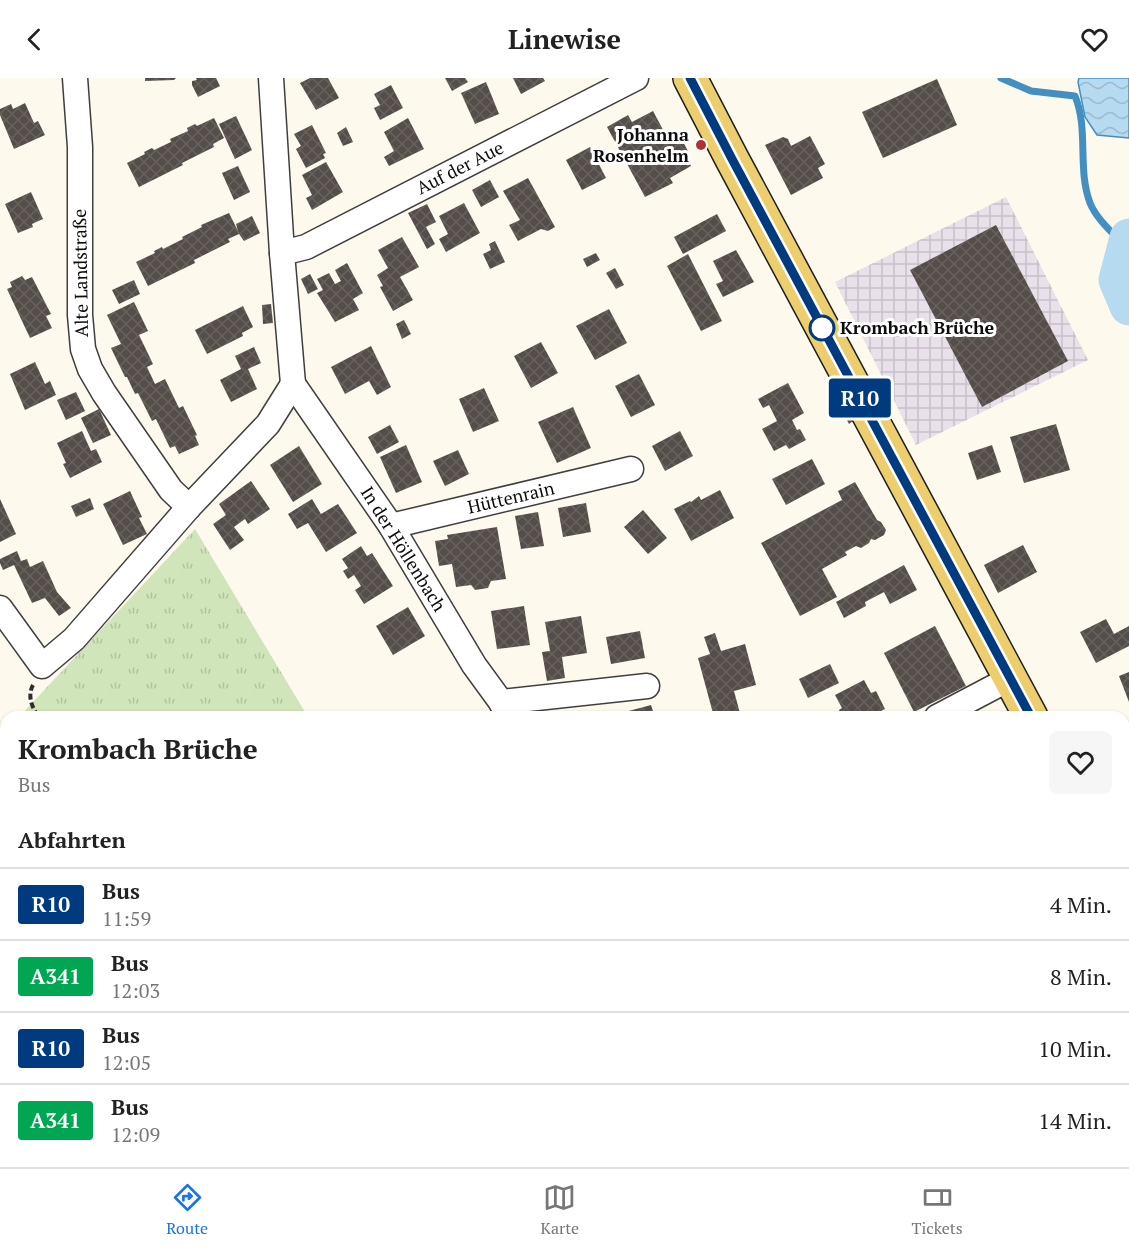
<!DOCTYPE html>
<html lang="de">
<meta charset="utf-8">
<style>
body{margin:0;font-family:"PT Serif",serif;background:#f6f6f6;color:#222;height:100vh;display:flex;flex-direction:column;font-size:22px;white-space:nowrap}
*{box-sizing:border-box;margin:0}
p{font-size:20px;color:#767676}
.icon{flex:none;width:33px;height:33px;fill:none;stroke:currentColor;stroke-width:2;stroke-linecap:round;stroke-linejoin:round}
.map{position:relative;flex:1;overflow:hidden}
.drawer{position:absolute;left:0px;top:633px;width:1130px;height:456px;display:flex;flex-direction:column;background:#fff;border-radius:18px 18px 0 0;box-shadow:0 2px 4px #0004}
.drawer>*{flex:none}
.badge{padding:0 12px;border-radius:4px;font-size:21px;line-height:39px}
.map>.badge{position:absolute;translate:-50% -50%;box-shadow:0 0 0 3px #fff}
h2{padding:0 18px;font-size:22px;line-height:54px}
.round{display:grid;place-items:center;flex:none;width:63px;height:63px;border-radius:9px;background:#f6f6f6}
.summary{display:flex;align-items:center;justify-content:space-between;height:102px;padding:0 18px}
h1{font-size:28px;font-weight:800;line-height:45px}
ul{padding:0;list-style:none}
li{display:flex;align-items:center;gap:18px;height:72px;padding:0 18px;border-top:2px solid #e0e0e0}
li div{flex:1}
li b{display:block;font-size:22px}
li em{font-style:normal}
li .badge{min-width:66px;font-weight:700;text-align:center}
header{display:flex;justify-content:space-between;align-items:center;height:78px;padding:0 18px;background:#fff;font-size:27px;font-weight:800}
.dock{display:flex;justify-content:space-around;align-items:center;height:84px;border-top:2px solid #e0e0e0;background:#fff;font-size:16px;color:#767676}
.dock a{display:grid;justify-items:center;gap:3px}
.dock .selected{color:#1a73e8}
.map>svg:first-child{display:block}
.industrial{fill:url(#industrial-grid)}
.grass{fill:url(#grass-tufts)}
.forest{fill:url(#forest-crowns)}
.water{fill:url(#water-waves);stroke:#438fc1;stroke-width:1.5}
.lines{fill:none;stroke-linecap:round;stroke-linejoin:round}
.stream{stroke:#438fc1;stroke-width:7}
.river{stroke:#b6daf0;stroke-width:39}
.building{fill:url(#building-cross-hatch)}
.street-casing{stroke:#3f3f3f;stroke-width:27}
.primary-casing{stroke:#1d1d1d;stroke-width:36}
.path{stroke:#2e2e2e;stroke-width:4;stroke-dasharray:6 3;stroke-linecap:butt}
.street{stroke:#fff;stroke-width:24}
.primary{stroke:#edce6e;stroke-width:33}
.line-casing{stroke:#fff;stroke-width:14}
.line{stroke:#003b80;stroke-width:9}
.poi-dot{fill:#b03036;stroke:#fff;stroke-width:2}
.stop-dot{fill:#fff;stroke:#003b80;stroke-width:3}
.labels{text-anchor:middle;stroke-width:6;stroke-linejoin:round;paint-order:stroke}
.poi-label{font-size:18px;font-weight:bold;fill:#0c0c0c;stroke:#fff;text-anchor:end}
.street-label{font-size:18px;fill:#0c0c0c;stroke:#fff}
.stop-label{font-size:18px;font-weight:bold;fill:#0c0c0c;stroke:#fff;text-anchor:start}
</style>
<header><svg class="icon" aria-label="back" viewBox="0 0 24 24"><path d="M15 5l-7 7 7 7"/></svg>Linewise<svg class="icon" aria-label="heart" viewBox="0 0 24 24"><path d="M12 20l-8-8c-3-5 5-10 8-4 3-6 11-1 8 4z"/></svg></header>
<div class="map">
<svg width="1129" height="1089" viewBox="0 0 1129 1089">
<defs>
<pattern id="industrial-grid" width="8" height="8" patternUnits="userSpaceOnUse" patternTransform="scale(1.5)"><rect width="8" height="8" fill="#e9e1ea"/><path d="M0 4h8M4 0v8" fill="none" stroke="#c7c0c8"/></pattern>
<pattern id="grass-tufts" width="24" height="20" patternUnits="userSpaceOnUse" patternTransform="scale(1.5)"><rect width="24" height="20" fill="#d0e5ba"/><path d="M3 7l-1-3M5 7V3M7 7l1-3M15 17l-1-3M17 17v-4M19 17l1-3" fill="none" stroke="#b1c39f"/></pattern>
<pattern id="forest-crowns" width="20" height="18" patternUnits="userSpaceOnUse" patternTransform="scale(1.5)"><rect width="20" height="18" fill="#b4d49a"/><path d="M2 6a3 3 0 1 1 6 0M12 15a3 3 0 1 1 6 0" fill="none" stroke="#9ab584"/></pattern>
<pattern id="water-waves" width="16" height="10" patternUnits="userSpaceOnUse" patternTransform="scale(1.5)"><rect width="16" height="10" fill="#b6daf0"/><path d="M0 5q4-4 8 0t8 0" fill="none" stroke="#9bbacd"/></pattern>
<pattern id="building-cross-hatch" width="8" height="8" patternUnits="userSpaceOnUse" patternTransform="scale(1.5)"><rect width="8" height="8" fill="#544d49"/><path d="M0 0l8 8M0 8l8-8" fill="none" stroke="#68625f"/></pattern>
</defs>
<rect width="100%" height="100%" fill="#fdfaed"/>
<path class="industrial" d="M 1006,119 L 1088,282 L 916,367 L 835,204 Z"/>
<g class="grass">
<path d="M 195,451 L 308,639 L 19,639 Z"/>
<path d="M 6,653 L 6,1004 L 0,998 L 0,660 Z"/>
<path d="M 90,1083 L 365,1083 L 374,1089 L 96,1089 Z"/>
</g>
<path class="forest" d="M 0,1021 L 6,1026 L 6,1083 L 64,1083 L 70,1089 L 0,1089 Z"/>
<path class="water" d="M 1079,0 L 1129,0 L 1129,60 L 1097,57 L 1085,39 L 1078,4 Z"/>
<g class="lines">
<path class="stream" d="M 1001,0 L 1031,13 L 1075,18 C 1089,52 1077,90 1090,125 C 1097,142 1114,156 1126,169"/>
<path class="river" d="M 1129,160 L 1118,202 L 1129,228"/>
</g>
<g class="building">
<path d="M 145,0 L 176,0 L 174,2 L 145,3 Z"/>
<path d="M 196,0 L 216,0 L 220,8 L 198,19 L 192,7 L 192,3 L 197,2 Z"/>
<path d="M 310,0 L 328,0 L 339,20 L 316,32 L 300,5 Z"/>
<path d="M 445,0 L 465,0 L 468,4 L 452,13 Z"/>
<path d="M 513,0 L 543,0 L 545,3 L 521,16 Z"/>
<path d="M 937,1 L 957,47 L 883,80 L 862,34 Z"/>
<path d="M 486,4 L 499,36 L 475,46 L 461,15 Z"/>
<path d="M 391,7 L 403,30 L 380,42 L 374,30 L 380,27 L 374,16 Z"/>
<path d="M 25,25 L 34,45 L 38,43 L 45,57 L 14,71 L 0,37 L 0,31 L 11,26 L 13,31 Z"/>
<path d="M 653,33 L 668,61 L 675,57 L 676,59 L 680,58 L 689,75 L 686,77 L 691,88 L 670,100 L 673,105 L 645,119 L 607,49 L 628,37 L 632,44 Z"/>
<path d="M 236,38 L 252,72 L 235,81 L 219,46 Z"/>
<path d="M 214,40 L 224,60 L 213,66 L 214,69 L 182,85 L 183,87 L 139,109 L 127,85 L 145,76 L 144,74 L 152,70 L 154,72 L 171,64 L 170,61 L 188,53 L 187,50 L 195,46 L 197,48 Z"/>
<path d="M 408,40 L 424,71 L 389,88 L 384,79 L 394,73 L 384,54 Z"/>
<path d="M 312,47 L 326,75 L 323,76 L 325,80 L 306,90 L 296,71 L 301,68 L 294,56 Z"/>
<path d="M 346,49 L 353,64 L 343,68 L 337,55 Z"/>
<path d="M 810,58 L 825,86 L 818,90 L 823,100 L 791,117 L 765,67 L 783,59 L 788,61 L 791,68 Z"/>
<path d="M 590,69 L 606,100 L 582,112 L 566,82 Z"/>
<path d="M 326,84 L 343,114 L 312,132 L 306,120 L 312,117 L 302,97 Z"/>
<path d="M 238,88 L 250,114 L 234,122 L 222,95 Z"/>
<path d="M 528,100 L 555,149 L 548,153 L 541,151 L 518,163 L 509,147 L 520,142 L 503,113 Z"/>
<path d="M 490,102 L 499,119 L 481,129 L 472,112 Z"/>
<path d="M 31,114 L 43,141 L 32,146 L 33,149 L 18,155 L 5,126 Z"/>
<path d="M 464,125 L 480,155 L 446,174 L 439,161 L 448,156 L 439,138 Z"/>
<path d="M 427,126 L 436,144 L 426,149 L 435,166 L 427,171 L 408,135 Z"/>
<path d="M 229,135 L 238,153 L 236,146 L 252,138 L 260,155 L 244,163 L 239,156 L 228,161 L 230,164 L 194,182 L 195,185 L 148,208 L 136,184 L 155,175 L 154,173 L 162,169 L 163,171 L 183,161 L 182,159 L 202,149 L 201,147 Z"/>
<path d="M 717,136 L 726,153 L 683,176 L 674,159 Z"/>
<path d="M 996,147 L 1068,283 L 982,329 L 910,192 Z"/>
<path d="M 402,159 L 419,189 L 400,199 L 413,222 L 393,233 L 380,209 L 383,208 L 377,197 L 388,190 L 378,172 Z"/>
<path d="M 495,163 L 505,184 L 490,191 L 483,176 L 491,172 L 489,166 Z"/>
<path d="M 736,172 L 754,204 L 723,219 L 716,206 L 723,203 L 713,183 Z"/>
<path d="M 596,175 L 600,182 L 587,189 L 583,181 Z"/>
<path d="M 688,176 L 722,243 L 701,253 L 667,188 Z"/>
<path d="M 347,185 L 363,215 L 353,221 L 359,232 L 335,244 L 317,215 L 323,212 L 317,201 L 329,195 L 335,206 L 341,203 L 335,192 Z"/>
<path d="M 615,190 L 624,207 L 616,211 L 606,195 Z"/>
<path d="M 310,196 L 318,211 L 308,216 L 301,201 Z"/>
<path d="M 22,198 L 25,202 L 32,199 L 51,236 L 46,238 L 52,250 L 30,260 L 7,211 L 12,209 L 10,204 Z"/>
<path d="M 134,202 L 140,216 L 119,226 L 112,212 Z"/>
<path d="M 134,224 L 148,253 L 139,257 L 153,286 L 147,289 L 155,306 L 165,301 L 179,330 L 183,328 L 197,357 L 195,358 L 199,367 L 179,376 L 175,368 L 170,370 L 156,341 L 152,343 L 138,315 L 135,316 L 127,299 L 125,299 L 111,270 L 121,266 L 107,237 Z"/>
<path d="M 271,226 L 273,245 L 263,246 L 262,227 Z"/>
<path d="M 243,228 L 253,249 L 242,255 L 243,258 L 207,276 L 195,252 Z"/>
<path d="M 609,231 L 627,265 L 595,282 L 576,248 Z"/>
<path d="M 404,242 L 411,256 L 402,261 L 396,246 Z"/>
<path d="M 541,264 L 558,295 L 531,310 L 514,278 Z"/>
<path d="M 371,268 L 391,309 L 377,317 L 369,303 L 345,316 L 331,289 Z"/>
<path d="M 254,269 L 261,285 L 248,291 L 257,311 L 231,324 L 220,302 L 241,291 L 235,278 Z"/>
<path d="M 35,284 L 45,306 L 50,303 L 56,317 L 25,332 L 10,296 Z"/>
<path d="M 639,296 L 655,327 L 631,339 L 615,308 Z"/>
<path d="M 788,305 L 804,335 L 792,342 L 797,352 L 800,351 L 806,362 L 789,371 L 786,367 L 774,373 L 762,351 L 777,343 L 769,327 L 763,330 L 758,321 Z"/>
<path d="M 484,310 L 499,343 L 473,354 L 459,321 Z"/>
<path d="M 76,314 L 85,333 L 66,342 L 57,322 Z"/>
<path d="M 573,329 L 591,370 L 557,385 L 538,344 Z"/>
<path d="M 99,331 L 111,357 L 93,365 L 81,340 Z"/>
<path d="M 847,331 L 853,343 L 849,346 L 842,333 Z"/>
<path d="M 1056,346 L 1070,392 L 1024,405 L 1010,359 Z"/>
<path d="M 390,347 L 399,364 L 377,376 L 368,359 Z"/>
<path d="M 82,353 L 91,373 L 96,371 L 102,384 L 70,400 L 63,386 L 66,385 L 57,365 Z"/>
<path d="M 680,353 L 693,378 L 665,393 L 652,368 Z"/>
<path d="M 406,367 L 422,404 L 396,415 L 380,379 Z"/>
<path d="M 992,367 L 1001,394 L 977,402 L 968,375 Z"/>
<path d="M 299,368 L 322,406 L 293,424 L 270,387 Z"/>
<path d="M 458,372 L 469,396 L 445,408 L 433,383 Z"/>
<path d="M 812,381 L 825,406 L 786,427 L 772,401 Z"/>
<path d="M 251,403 L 270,431 L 248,446 L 245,441 L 234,449 L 244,462 L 230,472 L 213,446 L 226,437 L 219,426 Z"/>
<path d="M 855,404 L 877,442 L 881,444 L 886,452 L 884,457 L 875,462 L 871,461 L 869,465 L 861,470 L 856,468 L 845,474 L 847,477 L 822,491 L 837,519 L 800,538 L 761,465 L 842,422 L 838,413 Z"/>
<path d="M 720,412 L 734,440 L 691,463 L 674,431 L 690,423 L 691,424 L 699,418 L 701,422 Z"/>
<path d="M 130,413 L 142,439 L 139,440 L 147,456 L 123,467 L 103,426 Z"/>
<path d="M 90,420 L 94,431 L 76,439 L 71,428 Z"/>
<path d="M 0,421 L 16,456 L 0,464 Z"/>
<path d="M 312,421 L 321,436 L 338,426 L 357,455 L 326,474 L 308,445 L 297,451 L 288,436 Z"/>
<path d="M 586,425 L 591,454 L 563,459 L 558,430 Z"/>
<path d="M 643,432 L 667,460 L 648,476 L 624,449 Z"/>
<path d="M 538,434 L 544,468 L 521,471 L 515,438 Z"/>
<path d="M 497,449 L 506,501 L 491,503 L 488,510 L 475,512 L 471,507 L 456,509 L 452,486 L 439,488 L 435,463 L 448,461 L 447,457 Z"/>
<path d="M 1023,467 L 1037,494 L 998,515 L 984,487 Z"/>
<path d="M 361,468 L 367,478 L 372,475 L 393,508 L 364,526 L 355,512 L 361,508 L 354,497 L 348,501 L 343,493 L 348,490 L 342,481 Z"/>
<path d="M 17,473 L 21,483 L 27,481 L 30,489 L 43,483 L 57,514 L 71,530 L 59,538 L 45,520 L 32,525 L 14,487 L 3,492 L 0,485 L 0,481 Z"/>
<path d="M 904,487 L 917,512 L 890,526 L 884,514 L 865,524 L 866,528 L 844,540 L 836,524 Z"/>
<path d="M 524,528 L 530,567 L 497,571 L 491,533 Z"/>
<path d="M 408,529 L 425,558 L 393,577 L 376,548 Z"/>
<path d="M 581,538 L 587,575 L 562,579 L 565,600 L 547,603 L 542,574 L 550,573 L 545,544 Z"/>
<path d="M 1106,541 L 1114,556 L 1129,548 L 1129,568 L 1096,585 L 1080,554 Z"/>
<path d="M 935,548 L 966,608 L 914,634 L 884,575 Z"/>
<path d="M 640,553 L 645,580 L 611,586 L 606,559 Z"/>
<path d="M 715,555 L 721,573 L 745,566 L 756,607 L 734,613 L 741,639 L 714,639 L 698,580 L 710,576 L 704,559 Z"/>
<path d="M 830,586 L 839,605 L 808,620 L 799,601 Z"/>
<path d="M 1129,594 L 1129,624 L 1119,598 Z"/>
<path d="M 864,602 L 871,615 L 876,613 L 885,631 L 881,633 L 884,639 L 842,639 L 839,632 L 842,630 L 835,617 Z"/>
<path d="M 651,627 L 655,639 L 627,639 L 625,634 Z"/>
<path d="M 590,635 L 591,639 L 555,639 L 555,637 Z"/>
<path d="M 1124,936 L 1129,947 L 1129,1004 L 1124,1007 Z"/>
<path d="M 1129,1035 L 1129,1089 L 1085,1089 L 1082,1083 L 1124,1083 L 1124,1038 Z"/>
<path d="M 427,1083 L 457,1083 L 453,1089 L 424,1089 Z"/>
<path d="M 485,1083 L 517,1083 L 514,1089 L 482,1089 Z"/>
<path d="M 710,1083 L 732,1083 L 726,1089 L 717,1089 Z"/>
<path d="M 768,1083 L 798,1083 L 797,1089 L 767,1089 Z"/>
<path d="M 900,1083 L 914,1083 L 918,1089 L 889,1089 Z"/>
</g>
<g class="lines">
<g class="street-casing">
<g id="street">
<path d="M 75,0 L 80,69 L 80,237 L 83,271 L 90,291 L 104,315 L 171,412 L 189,429"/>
<path d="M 271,0 L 282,175"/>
<path d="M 293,306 L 282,175 L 306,169 L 636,0"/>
<path d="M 293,306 L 391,448 L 474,587 L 501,624 L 508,639"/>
<path d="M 391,448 L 631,391"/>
<path d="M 0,530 L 42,588 L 74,561 L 189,429 L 268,346 L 293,306"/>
<path d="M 501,624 L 647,608"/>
<path d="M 937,639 L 1011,600"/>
<path d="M 234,1083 L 243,1089"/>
<path d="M 600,1083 L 615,1089"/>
<path d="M 839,1083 L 841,1089"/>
<path d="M 385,1089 L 387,1083"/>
</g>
</g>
<g class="primary-casing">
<g id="primary">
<path d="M 690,0 L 732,81 L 1031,639"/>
<path d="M 1124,817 L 1129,827"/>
</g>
</g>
<g class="path">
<path d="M 33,607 C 27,618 32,630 39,639"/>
<path d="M 0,1082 L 8,1089"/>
</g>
<use href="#street" class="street"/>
<use href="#primary" class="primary"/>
</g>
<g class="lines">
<g class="line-casing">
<path id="line" d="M 690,0 L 732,81 L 1031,639"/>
</g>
<use href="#line" class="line"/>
</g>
<circle class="poi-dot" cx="701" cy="67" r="6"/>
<circle class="stop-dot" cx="822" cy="250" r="12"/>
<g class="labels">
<g class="poi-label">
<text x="689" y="63">Johanna<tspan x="689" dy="21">Rosenhelm</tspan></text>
</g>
<g class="street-label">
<text transform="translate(460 90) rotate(-27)" y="6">Auf der Aue</text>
<text transform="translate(81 195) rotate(-91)" y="6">Alte Landstraße</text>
<text transform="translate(511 420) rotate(-13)" y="6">Hüttenrain</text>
<text transform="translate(403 471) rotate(58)" y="6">In der Höllenbach</text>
</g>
<g class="stop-label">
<text x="840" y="256">Krombach Brüche</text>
</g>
</g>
</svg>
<b class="badge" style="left:860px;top:320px;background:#003b80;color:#fff">R10</b>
<section class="drawer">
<div class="summary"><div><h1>Krombach Brüche</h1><p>Bus</p></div><a class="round"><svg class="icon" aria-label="heart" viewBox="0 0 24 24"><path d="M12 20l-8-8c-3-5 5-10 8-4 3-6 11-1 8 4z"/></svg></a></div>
<h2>Abfahrten</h2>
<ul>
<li><span class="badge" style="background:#003b80;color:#fff">R10</span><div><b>Bus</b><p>11:59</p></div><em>4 Min.</em></li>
<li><span class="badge" style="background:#00a651;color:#fff">A341</span><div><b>Bus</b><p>12:03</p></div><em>8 Min.</em></li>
<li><span class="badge" style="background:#003b80;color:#fff">R10</span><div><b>Bus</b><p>12:05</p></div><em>10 Min.</em></li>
<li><span class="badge" style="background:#00a651;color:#fff">A341</span><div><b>Bus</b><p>12:09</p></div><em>14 Min.</em></li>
</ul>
</section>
</div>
<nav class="dock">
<a class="selected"><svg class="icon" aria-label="directions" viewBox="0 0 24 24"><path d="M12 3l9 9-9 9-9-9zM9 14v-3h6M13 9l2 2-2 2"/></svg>Route</a>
<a><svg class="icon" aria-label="map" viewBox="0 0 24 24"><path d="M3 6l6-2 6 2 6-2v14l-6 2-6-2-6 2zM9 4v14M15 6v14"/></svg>Karte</a>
<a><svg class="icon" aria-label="tickets" viewBox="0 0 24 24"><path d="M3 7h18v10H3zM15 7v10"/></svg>Tickets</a>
</nav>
